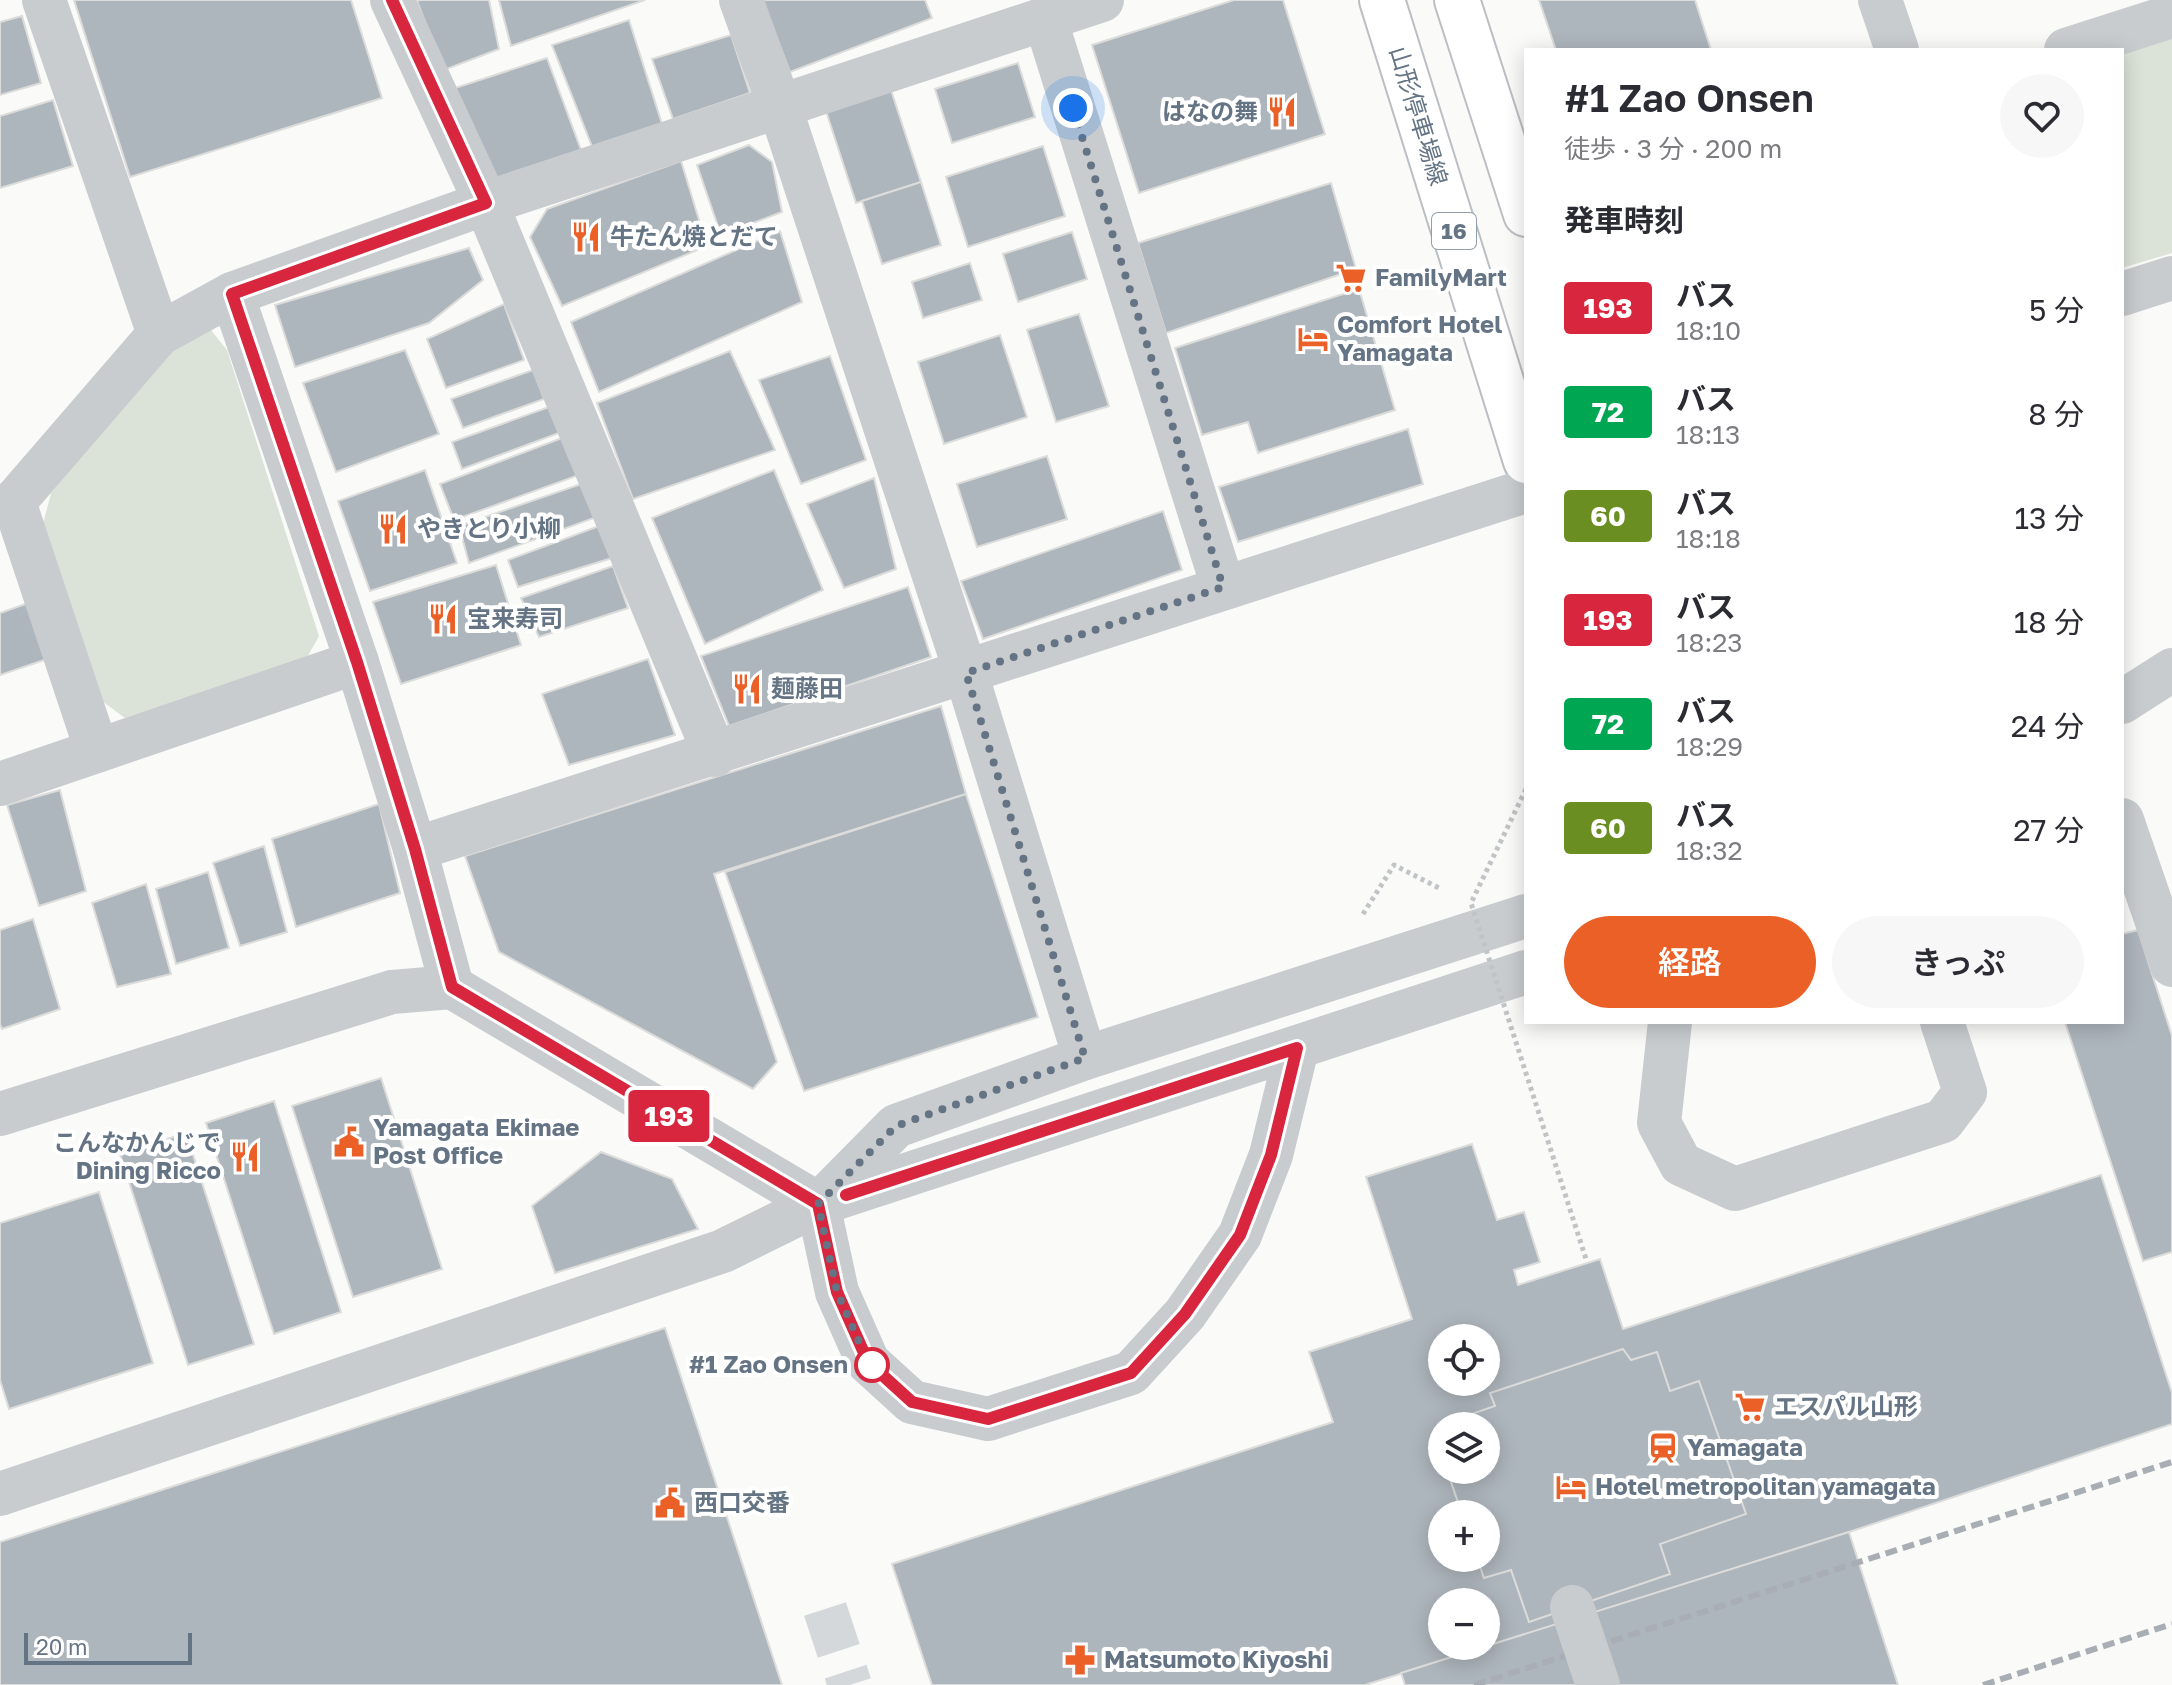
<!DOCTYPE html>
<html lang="ja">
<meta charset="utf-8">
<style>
body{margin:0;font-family:"Golos Text","Noto Sans JP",sans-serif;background:#f7f7f7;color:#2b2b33;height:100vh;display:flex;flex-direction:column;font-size:30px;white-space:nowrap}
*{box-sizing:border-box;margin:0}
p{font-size:26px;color:#7c7c81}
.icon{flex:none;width:44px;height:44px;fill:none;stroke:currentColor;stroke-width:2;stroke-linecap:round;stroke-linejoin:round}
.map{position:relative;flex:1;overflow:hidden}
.details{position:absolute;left:1524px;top:48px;width:600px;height:976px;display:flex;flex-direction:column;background:#fff;border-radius:0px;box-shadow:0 4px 20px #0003}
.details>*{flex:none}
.badge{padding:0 16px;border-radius:6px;font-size:28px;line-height:52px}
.controls{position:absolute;left:1428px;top:1324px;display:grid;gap:16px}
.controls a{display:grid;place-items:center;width:72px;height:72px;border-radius:50%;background:#fff;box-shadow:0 4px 20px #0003;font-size:40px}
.scale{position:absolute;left:24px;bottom:20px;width:168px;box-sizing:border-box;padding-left:8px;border:4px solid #647484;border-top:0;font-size:22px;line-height:28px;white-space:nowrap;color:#647484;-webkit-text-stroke:6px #fff;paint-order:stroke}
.you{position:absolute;width:40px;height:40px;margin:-20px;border:6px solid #fff;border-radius:50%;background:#1a73e8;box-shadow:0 0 0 12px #1a73e833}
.map>.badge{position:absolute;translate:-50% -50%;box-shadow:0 0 0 4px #fff}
h2{padding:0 40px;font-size:30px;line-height:72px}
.round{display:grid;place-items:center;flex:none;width:84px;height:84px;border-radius:42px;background:#f7f7f7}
.head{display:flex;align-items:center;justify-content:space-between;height:136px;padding:0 40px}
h1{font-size:38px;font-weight:600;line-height:60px}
.button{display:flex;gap:16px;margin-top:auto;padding:16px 40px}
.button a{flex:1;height:92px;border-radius:48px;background:#eb6027;color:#fff;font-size:32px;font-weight:600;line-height:92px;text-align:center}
.button a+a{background:#f7f7f7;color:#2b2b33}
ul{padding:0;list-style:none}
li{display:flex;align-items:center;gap:24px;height:104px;padding:0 40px}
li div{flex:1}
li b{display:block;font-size:30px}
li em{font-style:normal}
li .badge{min-width:88px;font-weight:700;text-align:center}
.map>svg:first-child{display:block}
.green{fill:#dbe2d8}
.building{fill:#aeb6bd;stroke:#dcdcda;stroke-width:2;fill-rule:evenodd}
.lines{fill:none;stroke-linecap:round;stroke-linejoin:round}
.minor-tunnel{stroke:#d4d8db;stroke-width:44;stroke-dasharray:44 22;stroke-linecap:butt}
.major-casing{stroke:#bbbfc3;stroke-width:48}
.path{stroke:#c1c4c6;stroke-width:5;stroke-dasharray:4 4;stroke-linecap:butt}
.minor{stroke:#c8cccf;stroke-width:44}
.major{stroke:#fff;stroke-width:44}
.rail{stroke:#a8aeb4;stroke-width:6;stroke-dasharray:12 6;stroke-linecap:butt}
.path-bridge{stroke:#c1c4c6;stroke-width:5;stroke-dasharray:4 4;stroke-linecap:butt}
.minor-bridge{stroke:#c8cccf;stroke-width:44}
.line-casing{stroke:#fff;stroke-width:18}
.line{stroke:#d7263d;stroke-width:12}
.walk{stroke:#647484;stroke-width:8;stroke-dasharray:0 14.4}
.stop-dot{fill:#fff;stroke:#d7263d;stroke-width:4}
.labels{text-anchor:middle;stroke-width:8;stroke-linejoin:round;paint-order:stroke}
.shield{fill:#fff;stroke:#929ea9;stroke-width:2}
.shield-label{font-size:22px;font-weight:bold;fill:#647484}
.poi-label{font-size:24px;font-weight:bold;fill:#647484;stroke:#fff;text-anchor:start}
.street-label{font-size:24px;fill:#647484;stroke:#fff}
.stop-label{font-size:24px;font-weight:bold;fill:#647484;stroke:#fff;text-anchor:end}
</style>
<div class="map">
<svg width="2172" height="1685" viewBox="0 0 2172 1685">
<rect width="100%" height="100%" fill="#fafaf8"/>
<g class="green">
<path d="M 2172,38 L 2172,253 L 2122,268 L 2122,53 Z"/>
<path d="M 206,324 L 227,350 L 319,636 L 306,659 L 125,718 L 102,701 L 42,528 L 51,493 L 158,363 Z"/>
</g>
<g class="building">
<path d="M 74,0 L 351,0 L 382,98 L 130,177 Z"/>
<path d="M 420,0 L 489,0 L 499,49 L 444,70 L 417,1 Z"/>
<path d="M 499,0 L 645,0 L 511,46 Z"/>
<path d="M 762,0 L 925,0 L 932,18 L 790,72 Z"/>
<path d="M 1234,0 L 1283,0 L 1325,134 L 1139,193 L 1092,45 Z"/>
<path d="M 1539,0 L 1695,0 L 1711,50 L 1556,50 Z"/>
<path d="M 22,16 L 41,83 L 0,95 L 0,22 Z"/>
<path d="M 629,20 L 662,124 L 593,149 L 552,45 Z"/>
<path d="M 731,35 L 750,93 L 673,119 L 652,59 Z"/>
<path d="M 547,58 L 581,150 L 491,183 L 452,89 Z"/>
<path d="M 1018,63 L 1035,117 L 952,143 L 935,89 Z"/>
<path d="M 891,90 L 921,182 L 856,203 L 826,111 Z"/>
<path d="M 53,100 L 73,166 L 0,188 L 0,116 Z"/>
<path d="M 749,145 L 772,162 L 782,212 L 721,235 L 697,165 Z"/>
<path d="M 1043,146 L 1065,216 L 968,247 L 946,177 Z"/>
<path d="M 681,161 L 707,246 L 562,306 L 530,237 L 547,209 Z"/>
<path d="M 921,182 L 941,245 L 882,264 L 862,201 Z"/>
<path d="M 1331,183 L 1356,269 L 1166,333 L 1138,243 Z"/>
<path d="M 780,231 L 802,302 L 599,392 L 571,322 Z"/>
<path d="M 1072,232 L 1087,279 L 1018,302 L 1003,254 Z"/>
<path d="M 469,248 L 483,280 L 429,323 L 295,367 L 275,305 Z"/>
<path d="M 970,263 L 982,300 L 923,318 L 912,282 Z"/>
<path d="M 1359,289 L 1395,410 L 1258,453 L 1248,422 L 1202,435 L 1175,348 Z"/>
<path d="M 504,304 L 524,360 L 446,388 L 427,339 Z"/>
<path d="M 1079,314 L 1109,406 L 1056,422 L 1027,330 Z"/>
<path d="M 1000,335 L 1027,417 L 944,444 L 918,362 Z"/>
<path d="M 405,350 L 439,434 L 336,472 L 303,383 Z"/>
<path d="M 730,351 L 775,450 L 633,499 L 597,403 Z"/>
<path d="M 830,356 L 866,460 L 801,484 L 759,380 Z"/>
<path d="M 533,370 L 544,399 L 463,428 L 451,399 Z"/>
<path d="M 549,407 L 559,433 L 462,469 L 452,442 Z"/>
<path d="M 1408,429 L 1423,484 L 1238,542 L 1219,487 Z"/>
<path d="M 562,438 L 579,475 L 454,520 L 440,484 Z"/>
<path d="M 1047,456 L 1067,519 L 977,547 L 957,484 Z"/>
<path d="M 425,470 L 457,563 L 370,591 L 338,501 Z"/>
<path d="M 774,470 L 823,590 L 705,644 L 652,518 Z"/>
<path d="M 874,478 L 896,569 L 844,588 L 807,504 Z"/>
<path d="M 584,483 L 594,518 L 469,563 L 459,526 Z"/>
<path d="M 1163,511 L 1182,570 L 983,639 L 961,581 Z"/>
<path d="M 599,526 L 612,558 L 518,587 L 508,560 Z"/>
<path d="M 496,565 L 521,645 L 401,684 L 373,602 Z"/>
<path d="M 613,566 L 628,608 L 539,637 L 521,598 Z"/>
<path d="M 908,587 L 931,657 L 729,726 L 701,656 Z"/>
<path d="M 31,602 L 50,658 L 0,675 L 0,613 Z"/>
<path d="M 648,659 L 675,735 L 569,765 L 542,694 Z"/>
<path d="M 941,706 L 966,794 L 714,874 L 777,1062 L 753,1089 L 499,952 L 465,856 Z"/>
<path d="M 60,790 L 86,891 L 39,906 L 7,805 Z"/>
<path d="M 966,794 L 1038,1017 L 804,1091 L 725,872 Z"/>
<path d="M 379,804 L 400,893 L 296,927 L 272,839 Z"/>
<path d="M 264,846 L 287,932 L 240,946 L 213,863 Z"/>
<path d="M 208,872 L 229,948 L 176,964 L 156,889 Z"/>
<path d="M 146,884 L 171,974 L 117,987 L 92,903 Z"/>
<path d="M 33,919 L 60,1009 L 2,1029 L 0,1024 L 0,930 Z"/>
<path d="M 2138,930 L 2172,1036 L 2172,1252 L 2143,1261 L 2065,1022 L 2122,1022 L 2122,934 Z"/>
<path d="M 381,1078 L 442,1269 L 353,1297 L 292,1106 Z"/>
<path d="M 274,1101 L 341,1312 L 274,1334 L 206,1123 Z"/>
<path d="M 186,1133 L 254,1344 L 188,1365 L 120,1154 Z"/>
<path d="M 1472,1144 L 1497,1220 L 1524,1212 L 1540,1262 L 1514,1270 L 1518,1285 L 1600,1259 L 1623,1329 L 2101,1175 L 2172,1393 L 2172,1424 L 1849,1532 L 1365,1685 L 932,1685 L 892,1564 L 1333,1422 L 1309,1352 L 1412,1319 L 1366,1177 ZM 1442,1338 L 1486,1338 L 1486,1382 L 1442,1382 ZM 1442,1426 L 1486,1426 L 1486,1470 L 1442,1470 ZM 1442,1514 L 1486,1514 L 1486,1558 L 1442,1558 ZM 1442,1602 L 1486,1602 L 1486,1646 L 1442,1646 Z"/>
<path d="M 601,1152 L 672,1179 L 698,1229 L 555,1273 L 532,1206 Z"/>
<path d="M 99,1192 L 153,1363 L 9,1409 L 0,1380 L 0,1223 Z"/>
<path d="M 665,1328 L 782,1685 L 0,1685 L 0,1542 Z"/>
<path d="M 1623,1349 L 1631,1360 L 1657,1352 L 1670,1391 L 1699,1381 L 1746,1514 L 1660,1544 L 1670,1574 L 1529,1622 L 1511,1570 L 1484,1578 L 1477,1558 L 1486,1558 L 1486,1514 L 1462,1514 L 1451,1482 L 1478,1472 L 1478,1470 L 1486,1470 L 1486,1426 L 1463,1426 L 1460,1418 L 1495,1406 L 1490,1393 Z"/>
<path d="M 1849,1532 L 1898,1685 L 1405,1685 L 1401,1673 Z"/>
</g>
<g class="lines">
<path class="minor-tunnel" d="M 825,1609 L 850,1685"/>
<g class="major-casing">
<g id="major">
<path d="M 1382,0 L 1526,461"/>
<path d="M 1457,0 L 1526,214"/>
</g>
</g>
<path class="path" d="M 1363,914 L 1394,865 L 1441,889"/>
<g class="minor">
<path d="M 44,0 L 159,334"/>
<path d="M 392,0 L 486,203 L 715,755"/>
<path d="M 741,0 L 780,107 L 966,673 L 1085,1058"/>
<path d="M 1880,0 L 1897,50"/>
<path d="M 1045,18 L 1223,587"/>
<path d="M 2066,50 L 2172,16"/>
<path d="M 232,294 L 357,662 L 415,849 L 452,987"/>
<path d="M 2122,294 L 2172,278"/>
<path d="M 14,502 L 97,751"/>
<path d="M 0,507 L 14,502 L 159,334 L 232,294 L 486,203 L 1102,0"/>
<path d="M 2122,702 L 2172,670"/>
<path d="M 0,784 L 357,662"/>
<path d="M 2122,820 L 2172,965"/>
<path d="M 415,849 C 786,732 1155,608 1526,491"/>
<path d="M 1670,1022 L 1659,1123 L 1681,1164 L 1735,1189 L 1943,1121 L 1965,1092 L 1942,1022"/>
<path d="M 0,1114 L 392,992 L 452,987 L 818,1204 L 837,1292 L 868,1362 L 912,1402 L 988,1419 L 1131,1373 L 1185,1314 L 1240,1235 L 1271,1155 L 1297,1048"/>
<path d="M 823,1200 L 896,1126 L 1085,1058 L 1526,916"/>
<path d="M 0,1494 L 723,1251 L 818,1204 L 1526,972"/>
</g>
<use href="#major" class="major"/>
<g class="rail">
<path d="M 1474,1685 L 2172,1462"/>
<path d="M 1983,1685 L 2172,1624"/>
</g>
<path class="path-bridge" d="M 1526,789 L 1471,903 L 1587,1262"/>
<path class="minor-bridge" d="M 1572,1607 L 1598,1685"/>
</g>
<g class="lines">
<g class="line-casing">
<path id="line" d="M 392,0 L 486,203 L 232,294 L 357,662 L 415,849 L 452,987 L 818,1204 L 837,1292 L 868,1362 L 912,1402 L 988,1419 L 1131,1373 L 1185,1314 L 1240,1235 L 1271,1155 L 1297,1048 L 846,1195"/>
</g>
<use href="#line" class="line"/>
<path class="walk" d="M 872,1365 L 868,1362 L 837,1292 L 818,1204 L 896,1126 L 1085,1058 L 966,673 L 1223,587 L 1073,108"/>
</g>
<defs>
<g id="restaurant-bare" transform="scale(2.4)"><path d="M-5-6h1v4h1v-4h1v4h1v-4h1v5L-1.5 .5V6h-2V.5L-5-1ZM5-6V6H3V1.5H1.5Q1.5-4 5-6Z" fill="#eb6027" stroke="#fff" stroke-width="2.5" paint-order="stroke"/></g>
<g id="supermarket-bare" transform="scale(2.4)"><path d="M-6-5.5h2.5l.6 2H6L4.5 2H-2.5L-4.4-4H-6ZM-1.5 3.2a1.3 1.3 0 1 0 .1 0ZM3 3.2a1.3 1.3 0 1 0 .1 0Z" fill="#eb6027" stroke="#fff" stroke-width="2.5" paint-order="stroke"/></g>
<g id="hotel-bare" transform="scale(2.4)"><path d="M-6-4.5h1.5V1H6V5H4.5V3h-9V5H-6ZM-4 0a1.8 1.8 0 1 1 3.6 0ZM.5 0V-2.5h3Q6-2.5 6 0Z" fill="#eb6027" stroke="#fff" stroke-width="2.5" paint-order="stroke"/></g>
<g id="civic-bare" transform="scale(2.4)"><path d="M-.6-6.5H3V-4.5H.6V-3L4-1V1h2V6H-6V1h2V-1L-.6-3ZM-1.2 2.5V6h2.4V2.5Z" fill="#eb6027" stroke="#fff" stroke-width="2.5" paint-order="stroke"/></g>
<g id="station-bare" transform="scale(2.4)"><path d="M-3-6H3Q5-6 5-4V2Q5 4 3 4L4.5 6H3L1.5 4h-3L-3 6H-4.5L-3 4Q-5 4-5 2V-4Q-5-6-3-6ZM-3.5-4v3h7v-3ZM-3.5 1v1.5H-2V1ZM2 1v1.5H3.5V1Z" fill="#eb6027" stroke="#fff" stroke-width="2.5" paint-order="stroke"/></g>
<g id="pharmacy-bare" transform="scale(2.4)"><path d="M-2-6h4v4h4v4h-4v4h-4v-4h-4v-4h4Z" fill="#eb6027" stroke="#fff" stroke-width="2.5" paint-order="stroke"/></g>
</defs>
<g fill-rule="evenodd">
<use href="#restaurant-bare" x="1282" y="112"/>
<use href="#restaurant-bare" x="586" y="237"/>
<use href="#supermarket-bare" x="1351" y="278"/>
<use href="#hotel-bare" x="1313" y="339"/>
<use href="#restaurant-bare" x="393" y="529"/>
<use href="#restaurant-bare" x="443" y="619"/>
<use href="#restaurant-bare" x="747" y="689"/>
<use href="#civic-bare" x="349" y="1142"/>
<use href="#restaurant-bare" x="245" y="1157"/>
<use href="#supermarket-bare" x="1750" y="1407"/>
<use href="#station-bare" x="1663" y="1448"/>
<use href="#hotel-bare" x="1571" y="1487"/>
<use href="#civic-bare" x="670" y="1503"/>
<use href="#pharmacy-bare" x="1080" y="1660"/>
</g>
<circle class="stop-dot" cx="872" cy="1365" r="16"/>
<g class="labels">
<rect class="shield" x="1432" y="213" width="44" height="36" rx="6"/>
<g class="shield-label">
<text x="1454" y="239">16</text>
</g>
<g class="poi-label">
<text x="1258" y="120" text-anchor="end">はなの舞</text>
<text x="610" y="245">牛たん焼とだて</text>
<text x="1375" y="286">FamilyMart</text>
<text x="1337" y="333">Comfort Hotel<tspan x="1337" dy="28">Yamagata</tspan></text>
<text x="417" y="537">やきとり小柳</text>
<text x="467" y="627">宝来寿司</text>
<text x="771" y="697">麺藤田</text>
<text x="373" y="1136">Yamagata Ekimae<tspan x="373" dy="28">Post Office</tspan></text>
<text x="221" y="1151" text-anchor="end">こんなかんじで<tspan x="221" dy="28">Dining Ricco</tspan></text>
<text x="1774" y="1415">エスパル山形</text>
<text x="1687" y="1456">Yamagata</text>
<text x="1595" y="1495">Hotel metropolitan yamagata</text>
<text x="694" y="1511">西口交番</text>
<text x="1104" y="1668">Matsumoto Kiyoshi</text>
</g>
<g class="street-label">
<text transform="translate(1418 116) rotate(73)" y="8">山形停車場線</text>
</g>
<g class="stop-label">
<text x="848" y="1373">#1 Zao Onsen</text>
</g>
</g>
</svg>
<div class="controls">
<a><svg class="icon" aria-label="locate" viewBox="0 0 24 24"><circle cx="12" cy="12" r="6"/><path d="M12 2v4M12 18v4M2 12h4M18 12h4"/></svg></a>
<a><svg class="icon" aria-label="layers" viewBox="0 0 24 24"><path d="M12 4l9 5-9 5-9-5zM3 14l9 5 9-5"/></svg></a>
<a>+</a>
<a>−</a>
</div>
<div class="scale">20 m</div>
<div class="you" style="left:1073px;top:108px"></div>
<b class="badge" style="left:669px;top:1116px;background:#d7263d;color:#fff">193</b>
<section class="details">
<div class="head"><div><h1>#1 Zao Onsen</h1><p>徒歩 · 3 分 · 200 m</p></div><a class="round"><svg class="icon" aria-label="heart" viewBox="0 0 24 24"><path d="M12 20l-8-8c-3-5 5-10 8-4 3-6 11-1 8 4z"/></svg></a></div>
<h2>発車時刻</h2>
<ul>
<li><span class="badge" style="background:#d7263d;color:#fff">193</span><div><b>バス</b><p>18:10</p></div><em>5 分</em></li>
<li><span class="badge" style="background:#00a651;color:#fff">72</span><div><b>バス</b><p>18:13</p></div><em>8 分</em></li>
<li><span class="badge" style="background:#6b8e23;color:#fff">60</span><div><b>バス</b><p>18:18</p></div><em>13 分</em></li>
<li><span class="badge" style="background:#d7263d;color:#fff">193</span><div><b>バス</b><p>18:23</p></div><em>18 分</em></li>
<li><span class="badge" style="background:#00a651;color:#fff">72</span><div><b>バス</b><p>18:29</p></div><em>24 分</em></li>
<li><span class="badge" style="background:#6b8e23;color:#fff">60</span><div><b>バス</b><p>18:32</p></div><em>27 分</em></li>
</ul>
<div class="button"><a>経路</a><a>きっぷ</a></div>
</section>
</div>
